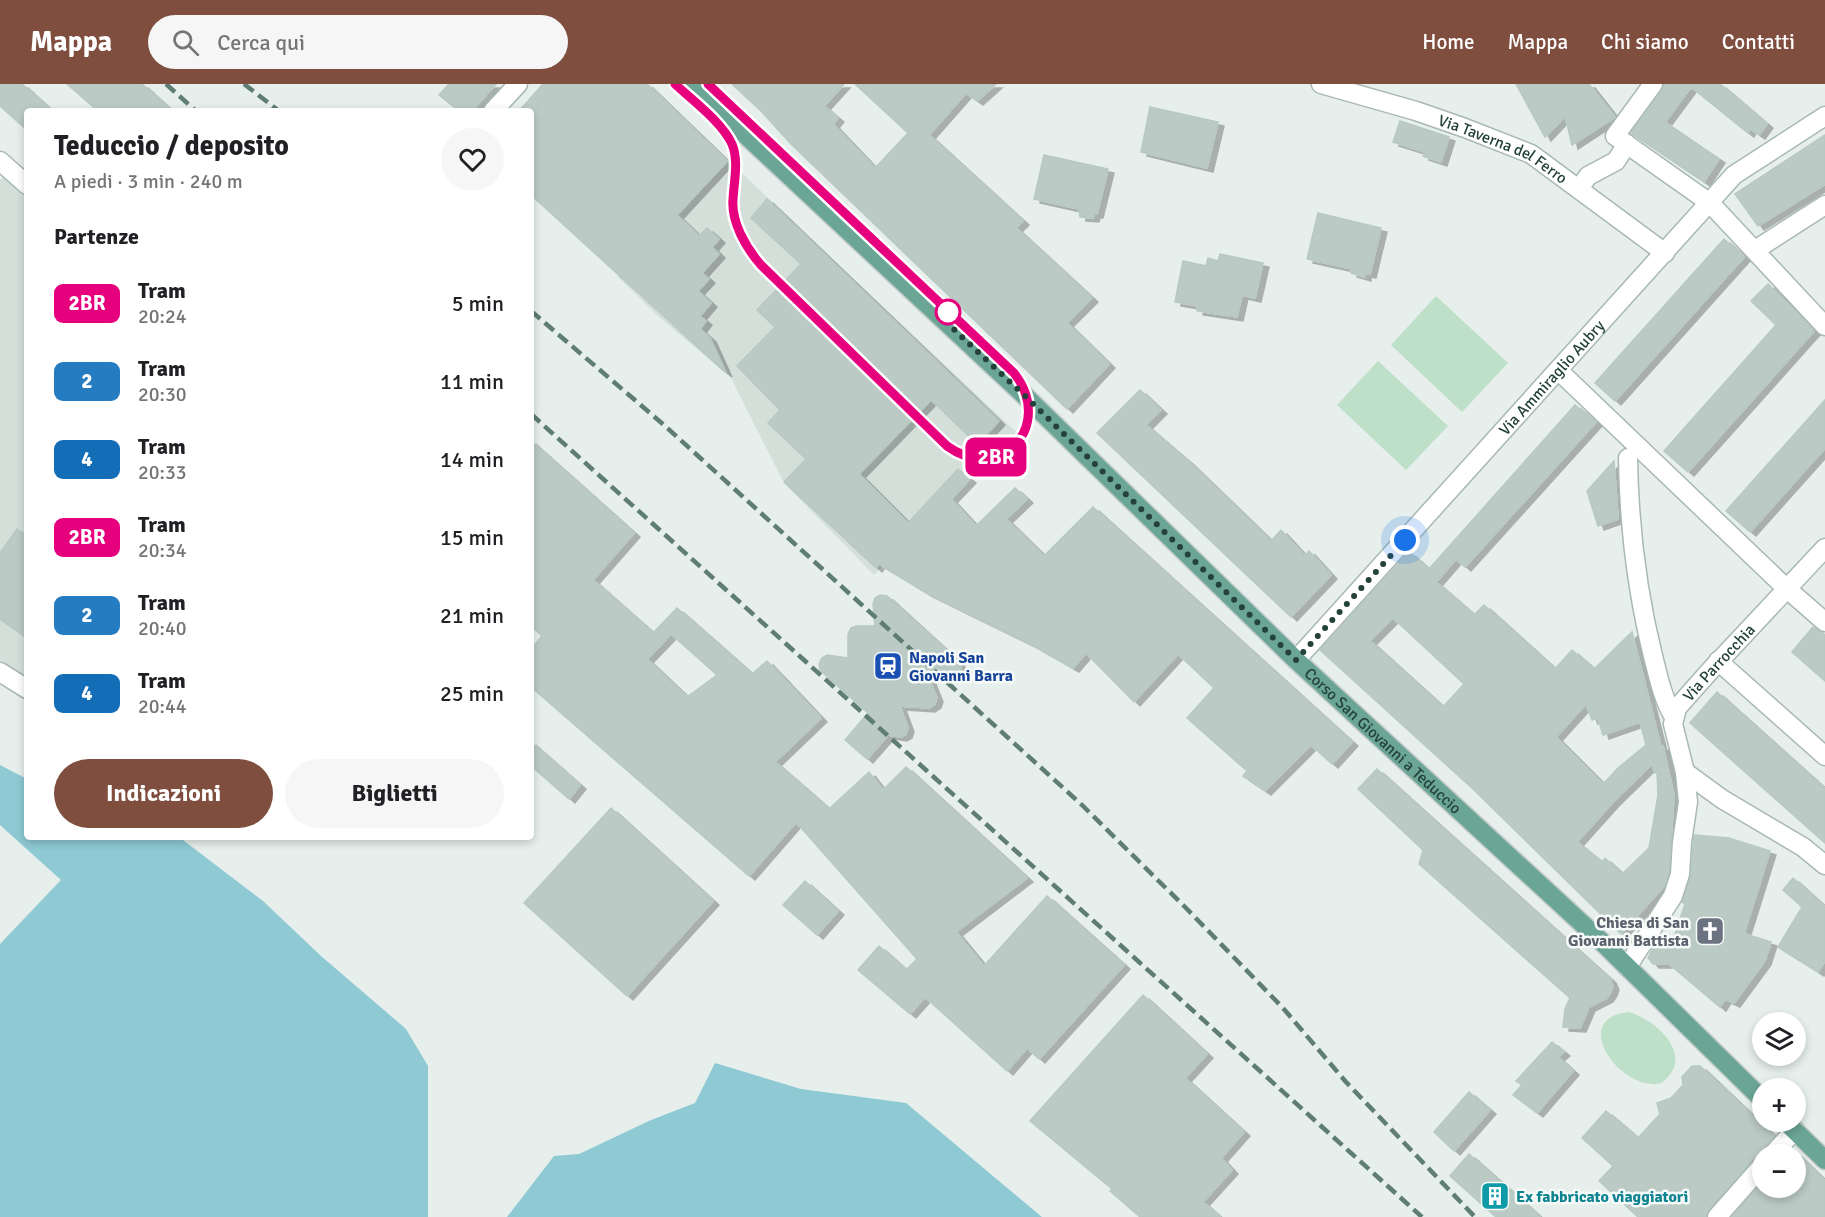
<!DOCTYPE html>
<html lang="it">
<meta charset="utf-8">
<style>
body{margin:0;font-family:Signika,sans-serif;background:#f6f6f6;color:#202124;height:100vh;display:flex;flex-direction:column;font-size:22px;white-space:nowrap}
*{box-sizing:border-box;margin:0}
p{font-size:20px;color:#757577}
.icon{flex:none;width:33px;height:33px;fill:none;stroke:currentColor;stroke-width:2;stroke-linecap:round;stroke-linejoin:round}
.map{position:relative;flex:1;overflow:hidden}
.details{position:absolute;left:24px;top:24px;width:510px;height:732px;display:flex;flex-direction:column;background:#fff;border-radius:6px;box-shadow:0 3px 9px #0003}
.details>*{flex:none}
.badge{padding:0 12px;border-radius:9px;font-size:21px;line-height:39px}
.tools{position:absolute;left:1752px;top:928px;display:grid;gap:12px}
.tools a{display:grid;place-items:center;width:54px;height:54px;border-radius:50%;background:#fff;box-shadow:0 3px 9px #0003;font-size:30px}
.you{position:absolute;width:30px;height:30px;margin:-15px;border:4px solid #fff;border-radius:50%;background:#1a73e8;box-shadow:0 0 0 9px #1a73e833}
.map>.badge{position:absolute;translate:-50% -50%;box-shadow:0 0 0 3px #fff}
h2{padding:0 30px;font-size:22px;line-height:54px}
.round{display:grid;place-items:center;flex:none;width:63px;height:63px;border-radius:32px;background:#f6f6f6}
.summary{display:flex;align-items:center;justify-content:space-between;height:102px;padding:0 30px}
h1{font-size:28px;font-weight:700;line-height:45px}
.cta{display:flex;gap:12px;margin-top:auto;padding:12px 30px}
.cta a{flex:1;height:69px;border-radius:36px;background:#7f4e3f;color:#fff;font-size:24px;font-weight:700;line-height:69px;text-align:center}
.cta a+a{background:#f6f6f6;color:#202124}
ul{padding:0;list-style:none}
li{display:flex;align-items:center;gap:18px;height:78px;padding:0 30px}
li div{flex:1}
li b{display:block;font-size:22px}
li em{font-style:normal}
li .badge{min-width:66px;font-weight:700;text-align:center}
header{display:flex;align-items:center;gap:36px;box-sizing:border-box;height:84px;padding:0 30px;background:#7f4e3f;color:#fff}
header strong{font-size:28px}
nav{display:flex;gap:33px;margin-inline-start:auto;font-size:21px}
.search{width:420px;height:54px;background:#f6f6f6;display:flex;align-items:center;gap:15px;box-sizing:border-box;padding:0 21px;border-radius:33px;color:#757577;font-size:22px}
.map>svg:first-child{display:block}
.built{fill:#d4dfda}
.green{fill:#bfe0c8}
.water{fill:#8ec9d4}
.building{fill:#bbcac4;stroke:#b8c9c2;stroke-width:1.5;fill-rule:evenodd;filter:url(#shadow)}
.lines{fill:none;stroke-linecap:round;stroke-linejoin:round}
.minor-casing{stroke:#a8b8b2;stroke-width:21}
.major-casing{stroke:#c2cac8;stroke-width:21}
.minor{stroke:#fff;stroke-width:18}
.major{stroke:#6aa596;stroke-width:18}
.tram{stroke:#5f7d75;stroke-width:1.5}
.rail{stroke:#5f7d75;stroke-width:4.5;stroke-dasharray:12 6;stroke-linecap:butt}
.line-casing{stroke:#fff;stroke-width:14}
.line{stroke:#e6007e;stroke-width:9}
.walk{stroke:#24423a;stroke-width:6;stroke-dasharray:0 10.8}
.stop-dot{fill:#fff;stroke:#e6007e;stroke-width:3}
.labels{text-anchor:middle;stroke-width:5;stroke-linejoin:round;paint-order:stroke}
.street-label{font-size:16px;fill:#24423a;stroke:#f7fbf9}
.transit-label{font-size:16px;font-weight:bold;fill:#164399;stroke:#f7fbf9;text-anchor:start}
.worship-label{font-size:16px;font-weight:bold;fill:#5b616d;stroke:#f7fbf9;text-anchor:end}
.culture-label{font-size:16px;font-weight:bold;fill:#0d838f;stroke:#f7fbf9;text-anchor:start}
</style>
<header>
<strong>Mappa</strong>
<div class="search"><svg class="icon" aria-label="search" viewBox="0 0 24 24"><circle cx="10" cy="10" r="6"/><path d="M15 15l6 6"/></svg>Cerca qui</div>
<nav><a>Home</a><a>Mappa</a><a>Chi siamo</a><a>Contatti</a></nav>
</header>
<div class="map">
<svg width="1825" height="1133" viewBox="0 0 1825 1133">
<defs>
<filter id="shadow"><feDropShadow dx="6" dy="4" stdDeviation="0" flood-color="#0004"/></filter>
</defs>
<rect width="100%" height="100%" fill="#e6efeb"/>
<g class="built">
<path d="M 729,77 L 1030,361 L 1000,388 L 979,387 L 874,491 L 784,399 L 731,294 L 658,232 L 617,192 Z"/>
<path d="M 6,91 L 27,111 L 27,590 L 22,596 L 0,581 L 0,96 Z"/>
</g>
<g class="green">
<path d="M 1436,212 L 1508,279 L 1462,328 L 1391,261 Z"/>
<path d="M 1378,277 L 1448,342 L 1406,386 L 1337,321 Z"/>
<path d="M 1628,928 C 1653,934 1693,968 1667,994 C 1663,999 1658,1001 1651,1000 C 1613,997 1573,934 1628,928 Z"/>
</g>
<g class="water">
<path d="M 0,681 L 27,695 L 27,753 L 179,753 L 263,817 L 321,872 L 406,945 L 428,982 L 428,1133 L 0,1133 L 0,860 L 61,796 L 0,741 Z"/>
<path d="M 715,979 L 801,1005 L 906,1019 L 1042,1133 L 507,1133 L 554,1072 L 579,1070 L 651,1036 L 695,1019 Z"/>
</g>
<g class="building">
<path d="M 0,0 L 22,0 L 52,27 L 27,27 L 27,46 L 0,22 Z"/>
<path d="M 67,0 L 142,0 L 172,27 L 98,27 Z"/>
<path d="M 449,0 L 496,0 L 472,27 L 459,27 L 439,11 Z"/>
<path d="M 543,0 L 647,0 L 727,77 L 677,131 L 699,152 L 707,144 L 719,155 L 712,163 L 719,170 L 702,189 L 709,195 L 698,207 L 711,219 L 700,232 L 706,237 L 700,245 L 710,254 L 726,289 L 531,111 L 531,27 L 519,27 Z"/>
<path d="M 732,0 L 844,0 L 824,22 L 838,34 L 833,40 L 875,84 L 908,49 L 855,0 L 996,0 L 977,17 L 966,9 L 929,51 L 1023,137 L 1016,144 L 1092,214 L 1067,239 L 1109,280 L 1067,325 L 791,60 L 761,27 Z"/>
<path d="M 1516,0 L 1589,0 L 1615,33 L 1572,61 L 1565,32 L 1545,53 Z"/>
<path d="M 1664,0 L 1720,0 L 1767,40 L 1759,51 L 1750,45 L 1748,49 L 1691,3 L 1665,38 L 1719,75 L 1704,98 L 1631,49 L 1662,7 Z"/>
<path d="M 1150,23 L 1218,38 L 1207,84 L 1141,68 Z"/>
<path d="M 1400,37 L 1449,53 L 1441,78 L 1423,72 L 1425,68 L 1393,58 Z"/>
<path d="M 1825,51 L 1825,100 L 1758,142 L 1735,110 Z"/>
<path d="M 1044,71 L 1108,85 L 1097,130 L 1094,130 L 1093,134 L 1080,133 L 1079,125 L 1034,115 Z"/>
<path d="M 767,115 L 999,337 L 981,356 L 974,357 L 931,316 L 859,390 L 908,439 L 958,385 L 970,395 L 951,415 L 976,442 L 1015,404 L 1027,415 L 1006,435 L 1044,472 L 1093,423 L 1352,658 L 1332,680 L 1311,661 L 1265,707 L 1243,692 L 1247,687 L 1187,634 L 1214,604 L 1178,570 L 1134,618 L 1086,569 L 1073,584 L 1031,560 L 927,509 L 879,480 L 876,484 L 784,398 L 806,375 L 768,339 L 780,326 L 737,282 L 775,243 L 757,226 L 801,180 L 751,134 Z"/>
<path d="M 1318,129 L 1381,144 L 1370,190 L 1365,189 L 1365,193 L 1351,189 L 1352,185 L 1307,175 Z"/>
<path d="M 1724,155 L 1744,173 L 1615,317 L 1595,299 Z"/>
<path d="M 1220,170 L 1263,179 L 1255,214 L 1242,211 L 1237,233 L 1197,227 L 1198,222 L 1175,218 L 1183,177 L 1206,182 L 1208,174 L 1218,177 Z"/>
<path d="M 1768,200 L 1814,247 L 1688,388 L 1664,367 L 1776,241 L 1751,217 Z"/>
<path d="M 1140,306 L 1161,326 L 1146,341 L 1188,377 L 1271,457 L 1281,446 L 1305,472 L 1309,467 L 1331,491 L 1291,533 L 1097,349 Z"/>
<path d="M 1825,316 L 1825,364 L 1750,448 L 1726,427 Z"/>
<path d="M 1575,321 L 1596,338 L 1465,483 L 1456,475 L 1436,498 L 1474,531 L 1484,521 L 1555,585 L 1572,566 L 1594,585 L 1632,548 L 1661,663 L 1663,662 L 1674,711 L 1669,788 L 1665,801 L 1621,850 L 1473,705 L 1320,566 L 1409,468 L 1429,485 ZM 1393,534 L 1464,600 L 1443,623 L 1370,557 ZM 1586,620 L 1592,636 L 1598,634 L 1603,651 L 1640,638 L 1646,661 L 1618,684 L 1603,700 L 1556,653 ZM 1652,680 L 1655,689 L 1657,688 L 1658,711 L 1649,764 L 1622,790 L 1605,774 L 1602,778 L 1577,758 L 1613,718 Z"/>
<path d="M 531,357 L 634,449 L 593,496 L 653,549 L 677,524 L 752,590 L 767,577 L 821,634 L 775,678 L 829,725 L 869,688 L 883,706 L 906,683 L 1027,794 L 956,848 L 984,882 L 1047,812 L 1124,881 L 1039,975 L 1027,964 L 1007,987 L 925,913 L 910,930 L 858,886 L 879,862 L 906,886 L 917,875 L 796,738 L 749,792 L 531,603 L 531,565 L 542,552 L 531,542 ZM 671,550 L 717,591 L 687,613 L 647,575 Z"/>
<path d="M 1614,377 L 1618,435 L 1598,442 L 1587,407 Z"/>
<path d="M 17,445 L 27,452 L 27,554 L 0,535 L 0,469 Z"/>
<path d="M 880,511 L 887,512 L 958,577 L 961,584 L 959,590 L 954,593 L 927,589 L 937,614 L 935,620 L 929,624 L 900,622 L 908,644 L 906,650 L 901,653 L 888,651 L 867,675 L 845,656 L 868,629 L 820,586 L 819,580 L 822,574 L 827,571 L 848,574 L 848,550 L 851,544 L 856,542 L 875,542 L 873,520 L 875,514 Z"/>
<path d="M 1813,543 L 1825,551 L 1825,597 L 1792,568 Z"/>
<path d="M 1717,608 L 1825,705 L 1825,759 L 1690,639 Z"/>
<path d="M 531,658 L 580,701 L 569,715 L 531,682 Z"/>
<path d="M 1377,685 L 1610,895 L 1613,902 L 1611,908 L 1607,914 L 1589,923 L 1580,944 L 1563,943 L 1565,925 L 1570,914 L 1419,780 L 1423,766 L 1358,705 Z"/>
<path d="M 611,724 L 713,817 L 627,912 L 524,819 Z"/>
<path d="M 1694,751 L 1729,754 L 1770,767 L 1743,853 L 1745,850 L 1771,858 L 1765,877 L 1734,919 L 1725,915 L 1720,923 L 1669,880 L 1653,880 L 1648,874 L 1654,862 L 1671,862 L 1685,820 L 1682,818 L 1691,791 Z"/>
<path d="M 1793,794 L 1825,823 L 1825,877 L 1818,888 L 1778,863 L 1802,823 L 1783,806 Z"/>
<path d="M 805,797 L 838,827 L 817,851 L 783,821 Z"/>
<path d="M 1143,911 L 1207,970 L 1185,994 L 1244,1048 L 1221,1074 L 1232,1086 L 1203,1118 L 1220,1133 L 1140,1133 L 1110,1107 L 1112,1105 L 1030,1037 Z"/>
<path d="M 1552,958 L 1564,968 L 1558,973 L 1573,987 L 1537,1029 L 1513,1011 L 1522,1001 L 1516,997 Z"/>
<path d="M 1692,982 L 1700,982 L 1774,1052 L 1763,1064 L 1761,1071 L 1754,1075 L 1709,1126 L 1706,1133 L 1638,1133 L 1599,1097 L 1613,1082 L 1582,1054 L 1606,1027 L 1638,1054 L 1660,1030 L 1657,1019 L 1671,1014 L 1683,1001 L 1682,993 Z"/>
<path d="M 1469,1008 L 1490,1026 L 1454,1067 L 1434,1048 Z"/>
<path d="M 1796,1069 L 1825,1097 L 1825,1133 L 1732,1133 L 1762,1098 L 1762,1104 L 1796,1104 Z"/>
<path d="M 1469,1070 L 1540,1133 L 1496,1133 L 1450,1092 Z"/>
</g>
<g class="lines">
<g class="minor-casing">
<g id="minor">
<path id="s1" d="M 1321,0 L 1416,27 L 1465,44 L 1531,70 L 1665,169"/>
<path d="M 1653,0 L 1615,52 L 1710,119 L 1825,242"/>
<path d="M 493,27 L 518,0"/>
<path d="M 0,77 L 27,101"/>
<path d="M 1579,105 L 1588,92 L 1616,77 L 1627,60"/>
<path d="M 1755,166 L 1825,121"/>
<path d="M 1559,287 L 1786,504 L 1825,538"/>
<path d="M 1628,374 C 1629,443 1637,509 1654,576 C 1659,595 1663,615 1674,633"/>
<path id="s2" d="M 1296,576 L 1734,91 L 1825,32"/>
<path d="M 1718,577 L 1825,672"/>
<path d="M 0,588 L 27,605"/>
<path d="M 1685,688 L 1722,715 L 1803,763 L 1825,781"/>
<path id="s3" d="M 1627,883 L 1673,812 L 1680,790 L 1682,758 L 1688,718 L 1685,688 L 1673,640 L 1677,624 L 1708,589 L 1825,464"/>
<path d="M 1772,1071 L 1795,1046"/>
<path d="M 1717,1133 L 1762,1082"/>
</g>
</g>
<g class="major-casing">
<g id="major">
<path id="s4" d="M 691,0 L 1024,311 L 1296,576 L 1601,857 L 1762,1015"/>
<path d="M 1786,1038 L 1825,1076"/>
</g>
</g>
<use href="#minor" class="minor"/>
<use href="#major" class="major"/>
<g class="tram">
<path d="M 675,0 C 692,16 722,38 732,60 C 739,77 734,97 733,115 C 731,150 758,178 781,201"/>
<path d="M 708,0 L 1009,284 C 1018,293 1026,303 1028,316 C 1036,352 1001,384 966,373 C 946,367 930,346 916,331"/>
</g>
<g class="rail">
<path d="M 166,0 L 196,27"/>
<path d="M 244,0 L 279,27"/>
<path d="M 531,227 L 664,341 L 1082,721 L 1186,824 L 1283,924 L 1346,998 L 1475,1133"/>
<path d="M 531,330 L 1422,1133"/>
</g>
</g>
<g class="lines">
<g class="line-casing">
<path id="line" d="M 675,0 C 692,16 722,38 732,60 C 739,77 734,97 733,115 C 731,138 746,164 761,181 L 947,362 C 1001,401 1055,341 1014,289 L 708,0"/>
</g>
<use href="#line" class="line"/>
<path class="walk" d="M 948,228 L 946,238 L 1024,311 L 1296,576 L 1405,456"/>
</g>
<defs>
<g id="station-square" transform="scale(1.5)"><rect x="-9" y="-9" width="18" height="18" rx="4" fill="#1a4fb4" stroke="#f7fbf9"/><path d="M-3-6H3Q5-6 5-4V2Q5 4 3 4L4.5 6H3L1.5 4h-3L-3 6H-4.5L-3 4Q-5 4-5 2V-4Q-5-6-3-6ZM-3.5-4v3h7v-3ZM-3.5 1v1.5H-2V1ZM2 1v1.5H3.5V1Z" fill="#fff"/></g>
<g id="church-square" transform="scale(1.5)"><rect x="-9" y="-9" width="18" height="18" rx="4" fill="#6b7280" stroke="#f7fbf9"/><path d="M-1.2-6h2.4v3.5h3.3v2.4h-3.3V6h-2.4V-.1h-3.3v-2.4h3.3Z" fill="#fff"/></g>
<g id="building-square" transform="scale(1.5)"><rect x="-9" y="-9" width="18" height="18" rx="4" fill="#0f9aa8" stroke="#f7fbf9"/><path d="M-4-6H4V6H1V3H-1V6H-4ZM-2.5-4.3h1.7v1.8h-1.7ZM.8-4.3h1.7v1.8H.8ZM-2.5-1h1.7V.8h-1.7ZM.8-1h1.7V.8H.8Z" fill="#fff"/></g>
</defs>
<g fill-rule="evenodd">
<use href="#station-square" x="888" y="582"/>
<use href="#church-square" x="1710" y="847"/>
<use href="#building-square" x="1495" y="1112"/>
</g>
<circle class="stop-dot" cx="948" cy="228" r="12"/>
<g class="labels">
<g class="street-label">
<text dy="6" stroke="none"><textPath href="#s1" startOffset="194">Via Taverna del Ferro</textPath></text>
<text dy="6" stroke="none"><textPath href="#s2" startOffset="381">Via Ammiraglio Aubry</textPath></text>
<text dy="6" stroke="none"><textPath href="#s3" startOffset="338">Via Parrocchia</textPath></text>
<text dy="6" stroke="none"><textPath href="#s4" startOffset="954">Corso San Giovanni a Teduccio</textPath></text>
</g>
<g class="transit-label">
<text x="909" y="579">Napoli San<tspan x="909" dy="18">Giovanni Barra</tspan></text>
</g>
<g class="worship-label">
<text x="1689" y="844">Chiesa di San<tspan x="1689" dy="18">Giovanni Battista</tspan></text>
</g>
<g class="culture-label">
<text x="1516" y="1118">Ex fabbricato viaggiatori</text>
</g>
</g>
</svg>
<div class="tools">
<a><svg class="icon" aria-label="layers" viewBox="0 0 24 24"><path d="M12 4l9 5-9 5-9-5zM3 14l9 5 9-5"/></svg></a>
<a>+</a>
<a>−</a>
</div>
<div class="you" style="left:1405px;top:456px"></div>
<b class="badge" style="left:996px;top:373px;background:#e6007e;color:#fff">2BR</b>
<section class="details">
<div class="summary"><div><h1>Teduccio / deposito</h1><p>A piedi · 3 min · 240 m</p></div><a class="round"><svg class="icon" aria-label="heart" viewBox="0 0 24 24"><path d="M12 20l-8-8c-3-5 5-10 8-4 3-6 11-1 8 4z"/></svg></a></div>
<h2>Partenze</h2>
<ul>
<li><span class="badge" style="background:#e6007e;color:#fff">2BR</span><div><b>Tram</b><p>20:24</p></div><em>5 min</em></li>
<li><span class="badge" style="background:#267cc0;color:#fff">2</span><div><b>Tram</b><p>20:30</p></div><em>11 min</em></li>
<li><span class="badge" style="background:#146eb7;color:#fff">4</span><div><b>Tram</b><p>20:33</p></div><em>14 min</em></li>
<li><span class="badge" style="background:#e6007e;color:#fff">2BR</span><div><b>Tram</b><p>20:34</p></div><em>15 min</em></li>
<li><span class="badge" style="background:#267cc0;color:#fff">2</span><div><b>Tram</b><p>20:40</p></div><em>21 min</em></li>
<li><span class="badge" style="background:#146eb7;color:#fff">4</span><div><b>Tram</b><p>20:44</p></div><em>25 min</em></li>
</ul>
<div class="cta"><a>Indicazioni</a><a>Biglietti</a></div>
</section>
</div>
